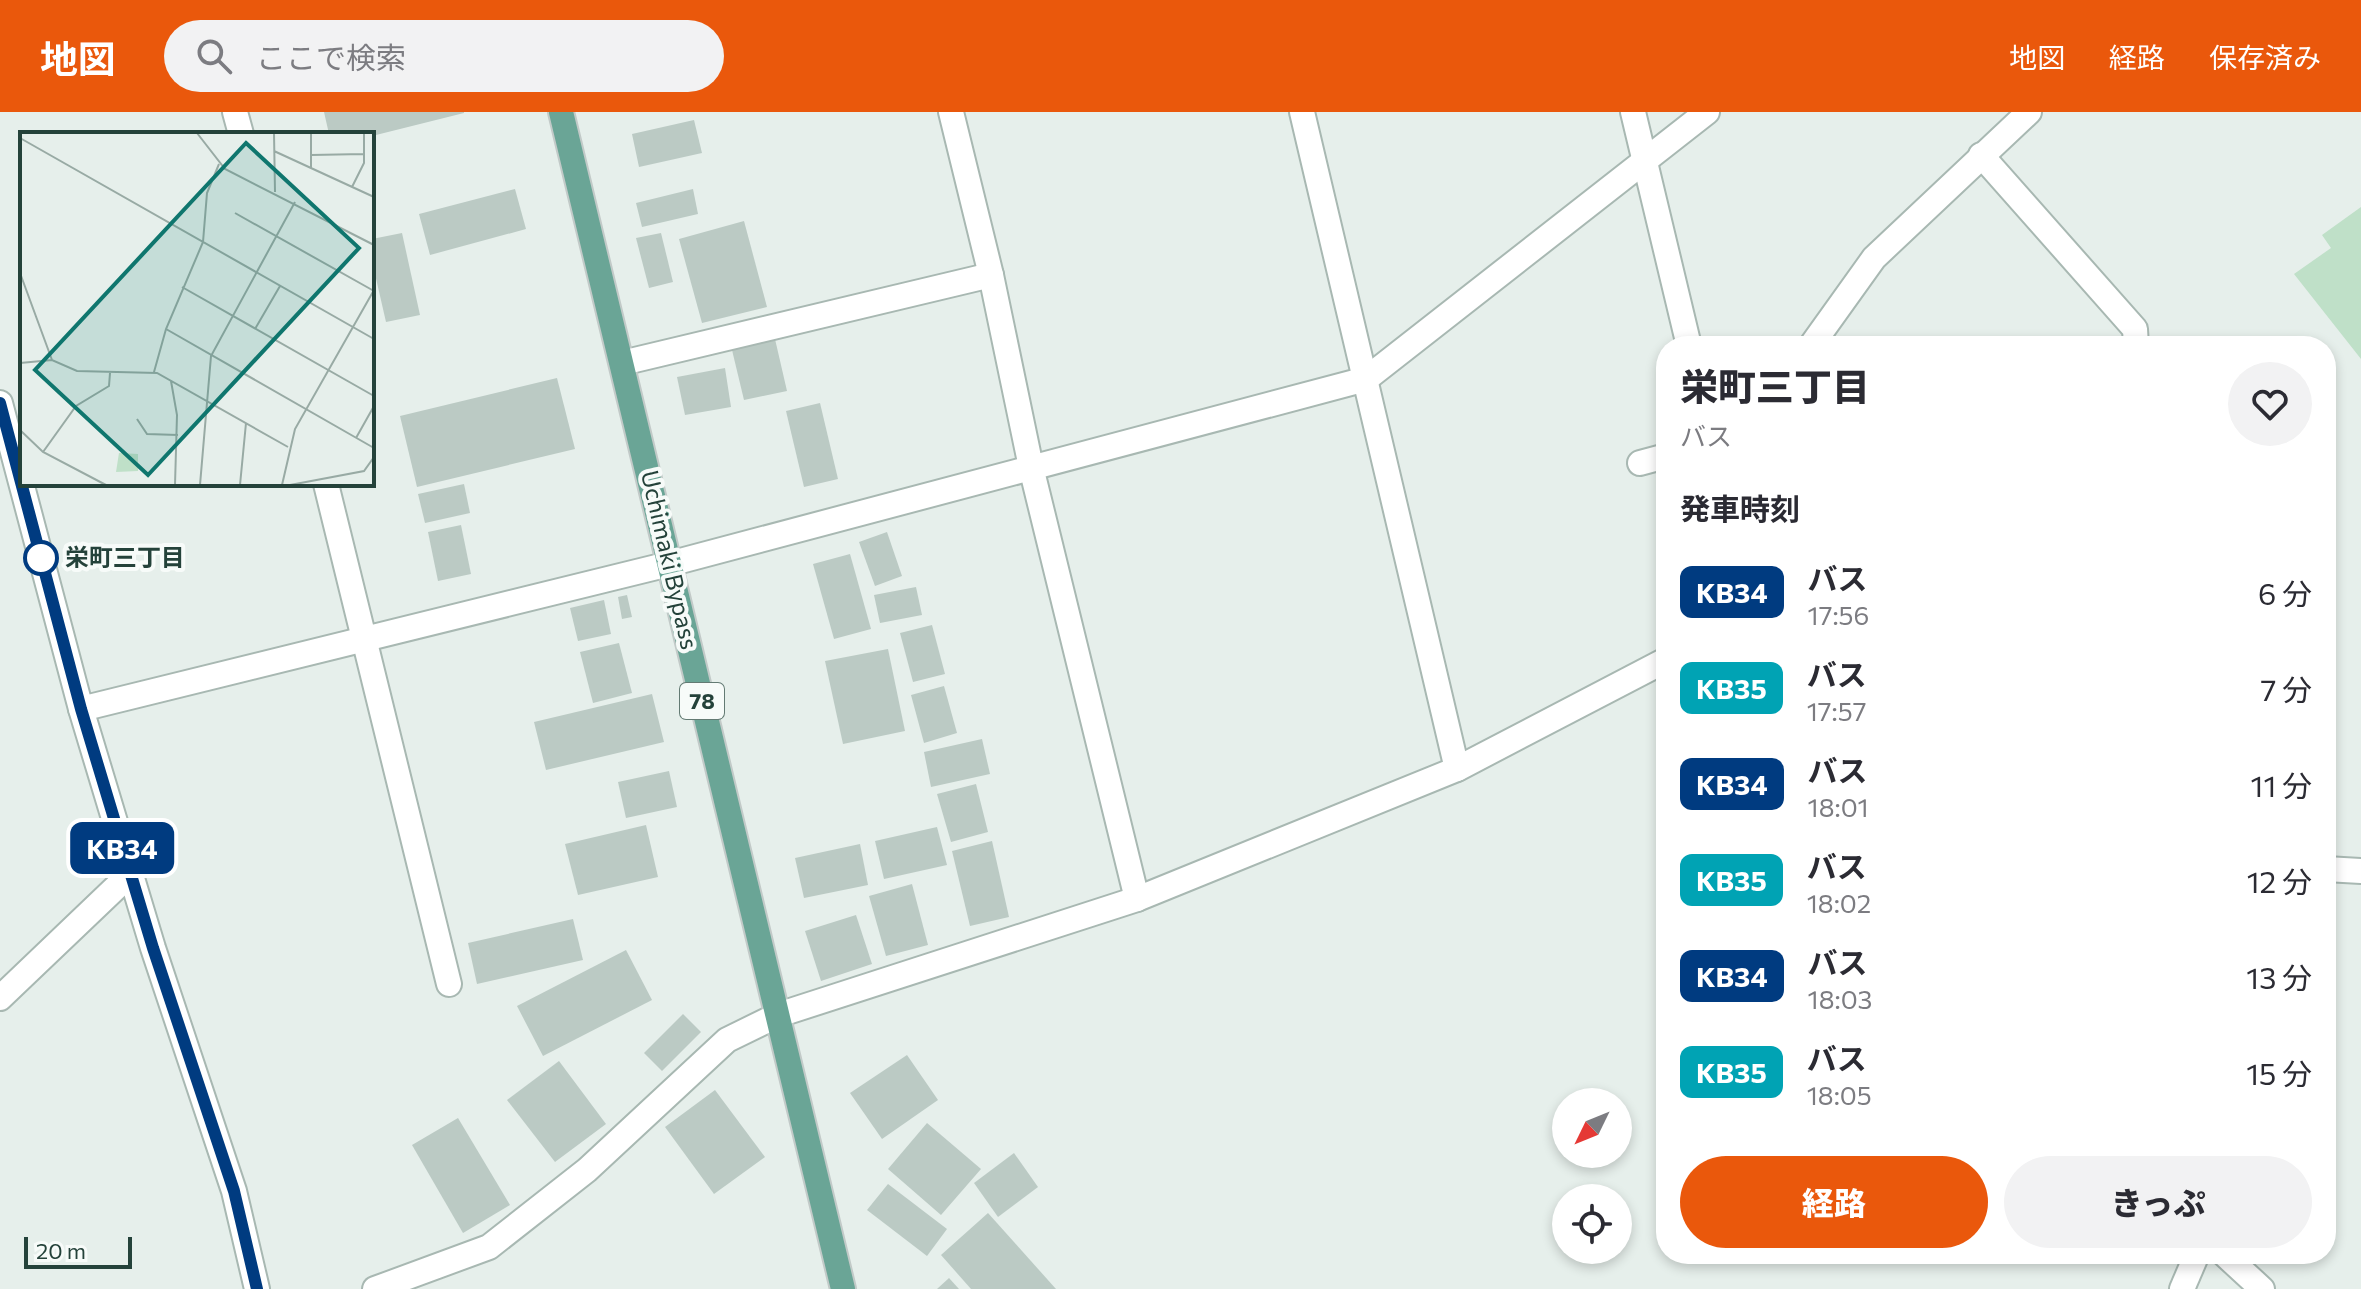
<!DOCTYPE html>
<html lang="ja">
<meta charset="utf-8">
<style>
body{margin:0;font-family:Commissioner,"Noto Sans JP",sans-serif;background:#f2f2f3;color:#2b2b33;height:100vh;display:flex;flex-direction:column;font-size:30px;white-space:nowrap}
*{box-sizing:border-box;margin:0}
p{font-size:26px;color:#7c7c81}
.icon{flex:none;width:44px;height:44px;fill:none;stroke:currentColor;stroke-width:2;stroke-linecap:round;stroke-linejoin:round}
.map{position:relative;flex:1;overflow:hidden}
.panel{position:absolute;left:1656px;top:224px;width:680px;height:928px;display:flex;flex-direction:column;background:#fff;border-radius:32px;box-shadow:0 4px 12px #0003}
.panel>*{flex:none}
.badge{padding:0 16px;border-radius:12px;font-size:28px;line-height:52px}
.needle{width:52px;rotate:227deg}
.controls{position:absolute;left:1552px;top:976px;display:grid;gap:16px}
.controls a{display:grid;place-items:center;width:80px;height:80px;border-radius:50%;background:#fff;box-shadow:0 4px 12px #0003;font-size:40px}
.scale{position:absolute;left:24px;bottom:20px;width:108px;box-sizing:border-box;padding-left:8px;border:4px solid #24423a;border-top:0;font-size:22px;line-height:28px;white-space:nowrap;color:#24423a;-webkit-text-stroke:6px #f7fbf9;paint-order:stroke}
.map>.badge{position:absolute;translate:-50% -50%;box-shadow:0 0 0 4px #fff}
h2{padding:0 24px;font-size:30px;line-height:72px}
.round{display:grid;place-items:center;flex:none;width:84px;height:84px;border-radius:42px;background:#f2f2f3}
.headline{display:flex;align-items:center;justify-content:space-between;height:136px;padding:0 24px}
h1{font-size:38px;font-weight:800;line-height:60px}
.button{display:flex;gap:16px;margin-top:auto;padding:16px 24px}
.button a{flex:1;height:92px;border-radius:48px;background:#ea580c;color:#fff;font-size:32px;font-weight:800;line-height:92px;text-align:center}
.button a+a{background:#f2f2f3;color:#2b2b33}
ul{padding:0;list-style:none}
li{display:flex;align-items:center;gap:24px;height:96px;padding:0 24px}
li div{flex:1}
li b{display:block;font-size:30px}
li em{font-style:normal}
li .badge{min-width:88px;font-weight:700;text-align:center}
header{display:flex;align-items:center;gap:48px;box-sizing:border-box;height:112px;padding:0 40px;background:#ea580c;color:#fff}
header strong{font-size:38px}
nav{display:flex;gap:44px;margin-inline-start:auto;font-size:28px}
.search{width:560px;height:72px;background:#f2f2f3;display:flex;align-items:center;gap:20px;box-sizing:border-box;padding:0 28px;border-radius:44px;color:#7c7c81;font-size:30px}
.map>svg:first-child{display:block}
.green{fill:#bfe0c8}
.building{fill:#bbcac4}
.lines{fill:none;stroke-linecap:round;stroke-linejoin:round}
.minor-casing{stroke:#a8b8b2;stroke-width:28}
.tertiary-casing{stroke:#a8b8b2;stroke-width:28}
.primary-casing{stroke:#c2cac8;stroke-width:28}
.minor{stroke:#fff;stroke-width:24}
.tertiary{stroke:#fff;stroke-width:24}
.primary{stroke:#6aa596;stroke-width:24}
.line-casing{stroke:#fff;stroke-width:18}
.line{stroke:#003b80;stroke-width:12}
.stop-dot{fill:#fff;stroke:#003b80;stroke-width:4}
.labels{text-anchor:middle;stroke-width:8;stroke-linejoin:round;paint-order:stroke}
.shield{fill:#f7fbf9;stroke:#637a73;stroke-width:2}
.shield-label{font-size:22px;font-weight:bold;fill:#24423a}
.stop-label{font-size:24px;font-weight:bold;fill:#24423a;stroke:#f7fbf9;text-anchor:start}
.street-label{font-size:24px;fill:#24423a;stroke:#f7fbf9}
.inset-road{fill:none;stroke:#98aaa4;stroke-width:2}
.view{fill:#0f766e;fill-opacity:0.15;stroke:#0f766e;stroke-width:4}
.inset-edge{fill:none;stroke:#24423a;stroke-width:4}
</style>
<header>
<strong>地図</strong>
<div class="search"><svg class="icon" aria-label="search" viewBox="0 0 24 24"><circle cx="10" cy="10" r="6"/><path d="M15 15l6 6"/></svg>ここで検索</div>
<nav><a>地図</a><a>経路</a><a>保存済み</a></nav>
</header>
<div class="map">
<svg width="2361" height="1177" viewBox="0 0 2361 1177">
<rect width="100%" height="100%" fill="#e6efeb"/>
<path class="green" d="M 2361,95 L 2361,247 L 2294,162 L 2331,136 L 2322,123 Z"/>
<g class="building">
<path d="M 324,0 L 464,0 L 464,1 L 372,24 L 329,22 Z"/>
<path d="M 694,8 L 702,41 L 639,55 L 632,22 Z"/>
<path d="M 515,77 L 526,117 L 430,143 L 419,102 Z"/>
<path d="M 693,77 L 698,102 L 642,115 L 636,91 Z"/>
<path d="M 744,109 L 767,195 L 702,211 L 679,127 Z"/>
<path d="M 402,121 L 420,203 L 386,210 L 372,149 L 372,127 Z"/>
<path d="M 661,121 L 673,170 L 649,176 L 636,126 Z"/>
<path d="M 775,227 L 787,279 L 744,288 L 732,238 Z"/>
<path d="M 725,256 L 731,295 L 685,303 L 677,265 Z"/>
<path d="M 557,266 L 575,337 L 417,375 L 400,304 Z"/>
<path d="M 820,291 L 838,367 L 804,375 L 786,299 Z"/>
<path d="M 464,372 L 470,401 L 425,411 L 418,382 Z"/>
<path d="M 461,413 L 471,462 L 438,469 L 428,420 Z"/>
<path d="M 887,420 L 902,464 L 875,474 L 859,430 Z"/>
<path d="M 850,442 L 871,517 L 834,527 L 813,452 Z"/>
<path d="M 916,475 L 922,503 L 880,511 L 874,483 Z"/>
<path d="M 627,483 L 632,505 L 622,507 L 618,485 Z"/>
<path d="M 604,488 L 611,522 L 578,529 L 570,496 Z"/>
<path d="M 932,513 L 945,562 L 913,570 L 900,521 Z"/>
<path d="M 619,531 L 632,581 L 593,591 L 580,540 Z"/>
<path d="M 888,537 L 905,619 L 843,632 L 825,549 Z"/>
<path d="M 944,574 L 957,621 L 924,631 L 911,583 Z"/>
<path d="M 652,582 L 664,630 L 546,658 L 534,610 Z"/>
<path d="M 982,627 L 990,662 L 931,675 L 924,640 Z"/>
<path d="M 669,659 L 677,695 L 626,706 L 618,670 Z"/>
<path d="M 976,672 L 988,720 L 951,730 L 937,682 Z"/>
<path d="M 646,713 L 658,765 L 578,783 L 565,732 Z"/>
<path d="M 937,715 L 947,753 L 884,767 L 875,729 Z"/>
<path d="M 992,729 L 1009,805 L 970,814 L 952,739 Z"/>
<path d="M 860,732 L 868,773 L 804,786 L 795,746 Z"/>
<path d="M 912,772 L 928,833 L 886,844 L 869,784 Z"/>
<path d="M 856,803 L 872,852 L 821,869 L 805,819 Z"/>
<path d="M 573,807 L 583,848 L 477,872 L 468,831 Z"/>
<path d="M 626,838 L 652,888 L 543,944 L 517,894 Z"/>
<path d="M 683,902 L 701,920 L 662,959 L 644,941 Z"/>
<path d="M 907,943 L 938,988 L 882,1027 L 850,981 Z"/>
<path d="M 559,949 L 606,1012 L 555,1050 L 507,988 Z"/>
<path d="M 715,978 L 765,1045 L 714,1082 L 665,1015 Z"/>
<path d="M 458,1006 L 510,1093 L 463,1121 L 412,1033 Z"/>
<path d="M 927,1011 L 981,1057 L 941,1103 L 888,1057 Z"/>
<path d="M 1014,1041 L 1038,1075 L 998,1105 L 974,1071 Z"/>
<path d="M 888,1072 L 947,1117 L 927,1144 L 867,1098 Z"/>
<path d="M 988,1101 L 1056,1177 L 971,1177 L 941,1143 Z"/>
<path d="M 949,1166 L 959,1177 L 937,1177 Z"/>
</g>
<g class="lines">
<g class="minor-casing">
<g id="minor">
<path d="M 235,0 L 241,22"/>
<path d="M 951,0 L 991,163 L 1031,355 L 1137,787"/>
<path d="M 1302,0 L 1457,657"/>
<path d="M 1633,0 L 1689,234"/>
<path d="M 1981,43 L 2135,217 L 2136,234"/>
<path d="M 1811,234 L 1874,146 L 2029,0"/>
<path d="M 622,251 L 991,163"/>
<path d="M 1640,351 L 1666,344"/>
<path d="M 326,372 L 449,872"/>
<path d="M 81,597 L 669,452 L 1366,267 L 1707,0"/>
<path d="M 2326,757 L 2361,759"/>
<path d="M 0,886 L 130,762"/>
<path d="M 2224,1142 L 2262,1177"/>
<path d="M 375,1177 L 489,1135 L 587,1058 L 727,928 L 778,903 L 1137,787 L 1457,657 L 1666,548"/>
<path d="M 2182,1177 L 2197,1142"/>
</g>
</g>
<g class="tertiary-casing">
<path id="tertiary" d="M 0,291 L 81,597 L 153,836 L 234,1079 L 257,1177"/>
</g>
<g class="primary-casing">
<path id="primary" d="M 561,0 L 843,1177"/>
</g>
<use href="#minor" class="minor"/>
<use href="#tertiary" class="tertiary"/>
<use href="#primary" class="primary"/>
</g>
<g class="lines">
<g class="line-casing">
<path id="line" d="M 0,291 L 81,597 L 153,836 L 234,1079 L 257,1177"/>
</g>
<use href="#line" class="line"/>
</g>
<circle class="stop-dot" cx="41" cy="446" r="16"/>
<g class="labels">
<rect class="shield" x="680" y="571" width="44" height="36" rx="6"/>
<g class="shield-label">
<text x="702" y="597">78</text>
</g>
<g class="stop-label">
<text x="65" y="454">栄町三丁目</text>
</g>
<g class="street-label">
<text transform="translate(669 448) rotate(77)" y="8">Uchimaki Bypass</text>
</g>
</g>
<g transform="translate(20 20)">
<rect width="354" height="354" fill="#e6efeb"/>
<path d="M 99,321 L 118,322 L 118,339 L 96,340 Z" fill="#bfe0c8"/>
<path class="inset-road" d="M 177,1 L 205,37 L 354,113M 254,1 L 255,60M 291,1 L 291,36M 0,6 L 354,207M 254,19 L 354,65M 291,23 L 344,22M 332,55 L 344,31 L 344,1M 215,81 L 354,159M 0,141 L 32,228M 162,155 L 354,264M 146,197 L 354,316M 235,197 L 260,154M 0,231 L 32,228 L 57,239 L 137,241 L 268,315M 134,240 L 146,197 L 183,110 L 187,61 L 199,32M 151,249 L 157,283 L 155,353M 117,287 L 127,302 L 158,303M 0,298 L 23,320 L 86,353M 336,306 L 354,274M 23,320 L 56,274 L 89,254 L 90,241M 180,353 L 191,224 L 275,70M 220,353 L 226,291M 262,353 L 275,297 L 354,158M 270,353 L 344,339 L 354,325"/>
<path class="view" d="M 226,11 L 339,116 L 128,343 L 15,238 Z"/>
<rect width="354" height="354" class="inset-edge"/>
</g>
</svg>
<div class="controls">
<a><svg class="needle" viewBox="-14 -14 28 28"><path d="M0-13l5 13h-10z" fill="#e53935"/><path d="M0 13l5-13h-10z" fill="#7c7c81"/></svg></a>
<a><svg class="icon" aria-label="locate" viewBox="0 0 24 24"><circle cx="12" cy="12" r="6"/><path d="M12 2v4M12 18v4M2 12h4M18 12h4"/></svg></a>
</div>
<div class="scale">20 m</div>
<b class="badge" style="left:122px;top:736px;background:#003b80;color:#fff">KB34</b>
<section class="panel">
<div class="headline"><div><h1>栄町三丁目</h1><p>バス</p></div><a class="round"><svg class="icon" aria-label="heart" viewBox="0 0 24 24"><path d="M12 20l-8-8c-3-5 5-10 8-4 3-6 11-1 8 4z"/></svg></a></div>
<h2>発車時刻</h2>
<ul>
<li><span class="badge" style="background:#003b80;color:#fff">KB34</span><div><b>バス</b><p>17:56</p></div><em>6 分</em></li>
<li><span class="badge" style="background:#00a3b4;color:#fff">KB35</span><div><b>バス</b><p>17:57</p></div><em>7 分</em></li>
<li><span class="badge" style="background:#003b80;color:#fff">KB34</span><div><b>バス</b><p>18:01</p></div><em>11 分</em></li>
<li><span class="badge" style="background:#00a3b4;color:#fff">KB35</span><div><b>バス</b><p>18:02</p></div><em>12 分</em></li>
<li><span class="badge" style="background:#003b80;color:#fff">KB34</span><div><b>バス</b><p>18:03</p></div><em>13 分</em></li>
<li><span class="badge" style="background:#00a3b4;color:#fff">KB35</span><div><b>バス</b><p>18:05</p></div><em>15 分</em></li>
</ul>
<div class="button"><a>経路</a><a>きっぷ</a></div>
</section>
</div>
